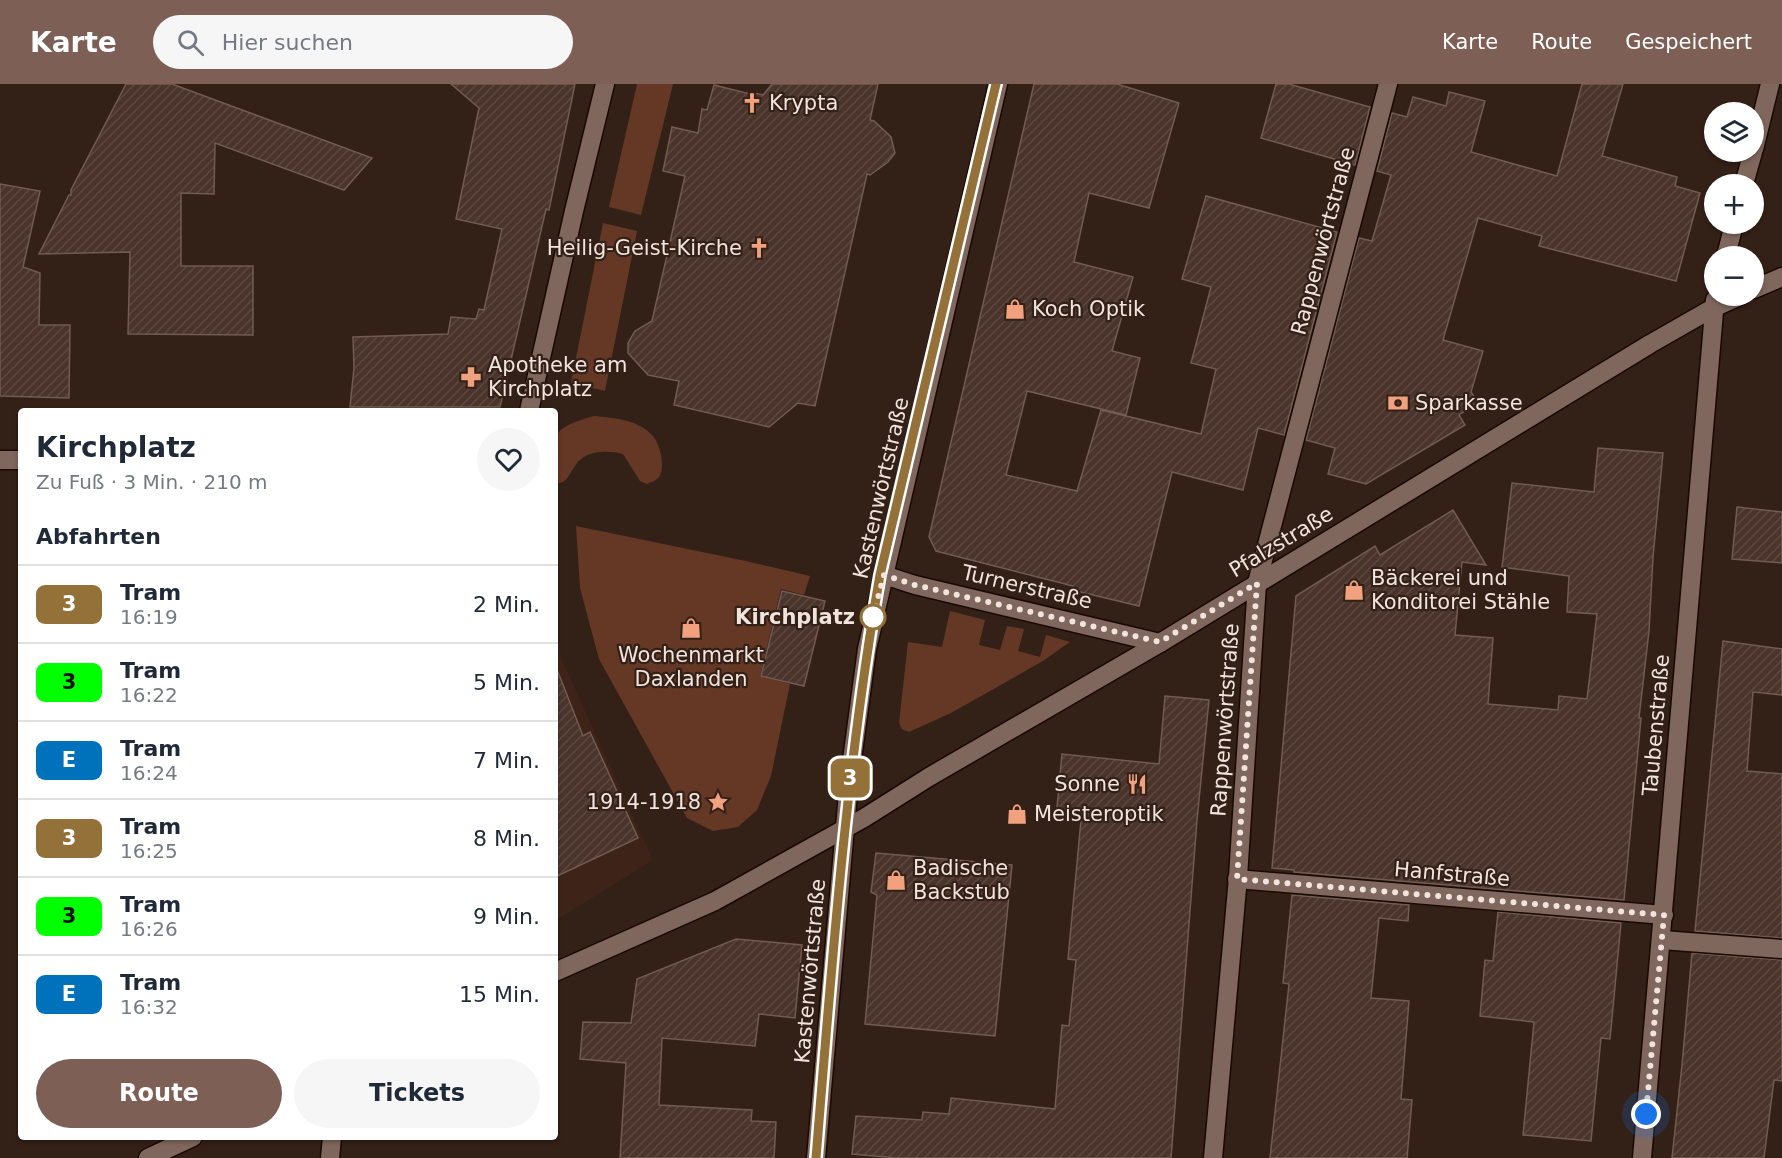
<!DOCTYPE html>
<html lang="de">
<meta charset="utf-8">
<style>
body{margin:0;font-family:"DejaVu Sans",sans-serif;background:#f6f6f7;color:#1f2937;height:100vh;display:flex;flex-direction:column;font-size:22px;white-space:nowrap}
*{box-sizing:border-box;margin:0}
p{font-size:20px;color:#747a83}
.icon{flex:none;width:33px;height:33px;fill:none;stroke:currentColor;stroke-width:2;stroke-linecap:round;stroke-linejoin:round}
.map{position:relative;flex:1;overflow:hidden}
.sheet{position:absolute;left:18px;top:324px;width:540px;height:732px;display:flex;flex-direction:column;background:#fff;border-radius:6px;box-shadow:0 2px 4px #0004}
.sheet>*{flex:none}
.badge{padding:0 12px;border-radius:9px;font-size:21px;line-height:39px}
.tools{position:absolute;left:1704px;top:18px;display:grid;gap:12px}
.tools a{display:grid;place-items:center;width:60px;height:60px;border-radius:50%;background:#fff;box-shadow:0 2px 4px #0004;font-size:30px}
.you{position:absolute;width:30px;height:30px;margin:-15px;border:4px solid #fff;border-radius:50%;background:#1a73e8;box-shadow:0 0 0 9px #1a73e833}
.map>.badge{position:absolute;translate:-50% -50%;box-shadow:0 0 0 3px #fff}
h2{padding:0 18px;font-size:22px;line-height:54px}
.round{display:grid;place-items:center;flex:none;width:63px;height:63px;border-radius:32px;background:#f6f6f7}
.summary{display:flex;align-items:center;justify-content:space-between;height:102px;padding:0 18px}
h1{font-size:28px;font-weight:700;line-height:45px}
.cta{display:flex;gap:12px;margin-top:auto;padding:12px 18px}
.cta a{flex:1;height:69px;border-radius:36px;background:#7d5f56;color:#fff;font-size:24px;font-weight:700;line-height:69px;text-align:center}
.cta a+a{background:#f6f6f7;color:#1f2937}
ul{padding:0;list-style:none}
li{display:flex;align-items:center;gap:18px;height:78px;padding:0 18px;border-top:2px solid #e0e1e3}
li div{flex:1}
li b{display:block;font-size:22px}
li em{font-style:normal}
li .badge{min-width:66px;font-weight:700;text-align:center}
header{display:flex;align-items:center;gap:36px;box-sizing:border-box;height:84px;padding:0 30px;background:#7d5f56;color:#fff}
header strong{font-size:28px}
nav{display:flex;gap:33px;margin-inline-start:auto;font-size:21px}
.search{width:420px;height:54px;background:#f6f6f7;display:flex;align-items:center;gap:15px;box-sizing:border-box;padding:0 21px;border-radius:33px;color:#747a83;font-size:22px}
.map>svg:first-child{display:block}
.built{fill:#3e2418}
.green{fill:#643824}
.building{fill:url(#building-hatch);stroke:#725b51;stroke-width:1.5}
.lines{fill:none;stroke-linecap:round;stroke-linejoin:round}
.lane-casing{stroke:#1a0903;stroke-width:21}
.street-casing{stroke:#1a0903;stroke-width:21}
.lane{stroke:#7f675d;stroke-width:18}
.street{stroke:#7f675d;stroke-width:18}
.tram{stroke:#96867f;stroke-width:1.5}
.line-casing{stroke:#fff;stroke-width:14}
.line{stroke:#947139;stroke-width:9}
.walk{stroke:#f1e3dd;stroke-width:6;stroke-dasharray:0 10.8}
.stop-dot{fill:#fff;stroke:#947139;stroke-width:3}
.labels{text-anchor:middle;stroke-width:4.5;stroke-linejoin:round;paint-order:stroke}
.poi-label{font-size:21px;fill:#f1e3dd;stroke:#332017;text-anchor:start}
.street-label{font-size:21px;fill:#f1e3dd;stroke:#332017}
.stop-label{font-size:21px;font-weight:bold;fill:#f1e3dd;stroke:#332017;text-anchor:end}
</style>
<header>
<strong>Karte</strong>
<div class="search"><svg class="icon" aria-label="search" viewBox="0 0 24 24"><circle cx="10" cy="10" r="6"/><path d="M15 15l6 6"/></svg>Hier suchen</div>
<nav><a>Karte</a><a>Route</a><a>Gespeichert</a></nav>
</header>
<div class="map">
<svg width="1782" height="1074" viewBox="0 0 1782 1074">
<defs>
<pattern id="building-hatch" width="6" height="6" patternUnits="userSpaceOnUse" patternTransform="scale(1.5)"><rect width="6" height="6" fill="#4a342b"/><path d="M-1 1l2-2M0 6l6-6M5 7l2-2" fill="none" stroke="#5c483f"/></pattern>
</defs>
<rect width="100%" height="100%" fill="#332017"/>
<path class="built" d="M 555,537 L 561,574 L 653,776 L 555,837 Z"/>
<g class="green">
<path d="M 637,0 L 673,0 L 641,131 L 609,123 Z"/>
<path d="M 603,139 L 637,147 L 605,307 L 571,299 Z"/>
<path d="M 594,332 C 613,334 636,335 651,350 C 660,358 666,383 659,393 C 656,397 651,398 647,400 L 640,397 L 623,370 C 606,366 585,366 575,382 C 568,391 568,400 555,399 C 555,353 544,346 594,332 Z"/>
<path d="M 576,442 L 746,477 L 810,492 L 804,511 L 781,505 L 760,592 L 790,600 L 771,692 L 757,726 L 738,743 L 713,747 L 687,734 L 599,575 L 580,504 Z"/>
<path d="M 950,527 L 985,536 L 979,561 L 1000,566 L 1007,542 L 1024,545 L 1018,567 L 1040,573 L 1046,551 L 1070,558 L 1043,577 L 951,629 L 909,648 L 902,645 L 899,639 L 908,558 L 942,563 Z"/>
</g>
<g class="building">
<path d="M 126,0 L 172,0 L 372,74 L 344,106 L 215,59 L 214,110 L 181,109 L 181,182 L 253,182 L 253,251 L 128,250 L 130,168 L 39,170 L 69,111 L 71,111 L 71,106 Z"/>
<path d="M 451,0 L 575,0 L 549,126 L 546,125 L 500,323 L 350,323 L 354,284 L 353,253 L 448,250 L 451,233 L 476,235 L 479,225 L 484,226 L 502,145 L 456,135 L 479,24 Z"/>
<path d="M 772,0 L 878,0 L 870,36 L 874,37 L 891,53 L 895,69 L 888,78 L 870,91 L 867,90 L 815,322 L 798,319 L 769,343 L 674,321 L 679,297 L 648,291 L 628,269 L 628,259 L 635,247 L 652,237 L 685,92 L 663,87 L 672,43 L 698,49 L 702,25 L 707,26 L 714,1 L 754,11 L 755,9 L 763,11 Z"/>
<path d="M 1034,0 L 1117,0 L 1179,19 L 1149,124 L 1089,109 L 1074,178 L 1133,193 L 1112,267 L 1140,274 L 1126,331 L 1027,307 L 1006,391 L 1077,407 L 1101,326 L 1201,350 L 1216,285 L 1191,279 L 1211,203 L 1182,195 L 1206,112 L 1337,148 L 1284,351 L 1258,344 L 1243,406 L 1172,388 L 1139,522 L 1072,506 L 1073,502 L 936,467 L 929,453 Z"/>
<path d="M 1276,0 L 1289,0 L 1370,23 L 1355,81 L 1261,54 Z"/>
<path d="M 1582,0 L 1623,0 L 1602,72 L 1677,93 L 1675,102 L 1700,109 L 1676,197 L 1539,162 L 1542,152 L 1478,134 L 1443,256 L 1483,267 L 1471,308 L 1478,318 L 1459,331 L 1465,341 L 1366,400 L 1328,390 L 1335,364 L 1306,356 L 1359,154 L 1372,157 L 1391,91 L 1377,87 L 1392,29 L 1407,33 L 1413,13 L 1446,22 L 1449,8 L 1485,17 L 1471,68 L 1557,92 Z"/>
<path d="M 0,100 L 40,107 L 23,183 L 40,189 L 39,241 L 70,241 L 69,314 L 0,312 Z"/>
<path d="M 1598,364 L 1663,369 L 1653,473 L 1649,547 L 1639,634 L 1641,634 L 1624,816 L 1294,788 L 1294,786 L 1272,784 L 1296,512 L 1375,462 L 1380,471 L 1453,426 L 1486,481 L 1462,478 L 1455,551 L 1493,554 L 1488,620 L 1558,626 L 1559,612 L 1587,615 L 1597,530 L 1567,528 L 1569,492 L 1502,483 L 1512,399 L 1594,408 Z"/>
<path d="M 1737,423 L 1782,428 L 1782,479 L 1732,475 Z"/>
<path d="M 782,507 L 825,517 L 804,602 L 761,592 Z"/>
<path d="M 1723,557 L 1782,565 L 1782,611 L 1753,608 L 1747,687 L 1782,690 L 1782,854 L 1695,847 Z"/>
<path d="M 555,588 L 558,588 L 583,652 L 590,648 L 638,754 L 555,793 Z"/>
<path d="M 1165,612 L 1209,616 L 1197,736 L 1171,1074 L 897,1074 L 852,1070 L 856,1032 L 922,1036 L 923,1028 L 949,1030 L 951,1014 L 1055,1025 L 1062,941 L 1069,942 L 1076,876 L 1068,875 L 1081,736 L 1056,734 L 1062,670 L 1159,680 Z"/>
<path d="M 876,769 L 1012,781 L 995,952 L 865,940 L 877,811 L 871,808 Z"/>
<path d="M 1292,811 L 1409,821 L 1408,837 L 1379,834 L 1371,914 L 1409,917 L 1401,1015 L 1412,1016 L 1407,1074 L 1270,1074 L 1289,900 L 1283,899 Z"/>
<path d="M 1498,828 L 1621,839 L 1610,955 L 1601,954 L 1591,1057 L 1523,1051 L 1534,938 L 1480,932 L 1485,876 L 1493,877 Z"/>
<path d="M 736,855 L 802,861 L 795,934 L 759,930 L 755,962 L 662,954 L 659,1021 L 752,1026 L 751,1037 L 776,1038 L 774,1074 L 620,1074 L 626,979 L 580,975 L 583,938 L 631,939 L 637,895 Z"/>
<path d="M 1692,869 L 1782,876 L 1782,997 L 1774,996 L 1764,1074 L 1672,1074 L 1682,981 Z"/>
</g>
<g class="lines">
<g class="lane-casing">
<g id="lane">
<path d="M 1237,795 L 1664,831"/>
<path d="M 1662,856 L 1782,865"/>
</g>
</g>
<g class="street-casing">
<g id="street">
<path d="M 1754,65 L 1770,0"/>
<path d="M 1744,100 L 1753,68"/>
<path d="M 1726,172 L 1734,140"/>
<path d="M 1754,205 L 1782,193"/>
<path d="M 529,327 L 574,127 L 605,0"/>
<path d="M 0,376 L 21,376"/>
<path d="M 884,491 L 915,501 L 1160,559"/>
<path d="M 555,888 L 715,817 L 864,734 L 929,693 L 1160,559 L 1650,260 L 1713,224 L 1740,212"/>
<path d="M 148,1074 L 193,1053"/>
<path d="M 330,1074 L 332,1053"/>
<path d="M 816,1074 L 849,698 L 867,565 L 998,0"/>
<path d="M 1213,1074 L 1238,793 L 1257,499 L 1388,0"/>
<path d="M 1642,1074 L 1715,216"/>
</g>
</g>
<use href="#lane" class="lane"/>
<use href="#street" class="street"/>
<path class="tram" d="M 816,1074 C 832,879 846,684 880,491 L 996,0"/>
</g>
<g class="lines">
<g class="line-casing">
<path id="line" d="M 816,1074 C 832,879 846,684 880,491 L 996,0"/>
</g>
<use href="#line" class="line"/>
<path class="walk" d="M 873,533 L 884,491 L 915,501 L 1160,558 L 1257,499 L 1237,795 L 1664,831 L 1646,1030"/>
</g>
<defs>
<g id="church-bare" transform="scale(1.62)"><path d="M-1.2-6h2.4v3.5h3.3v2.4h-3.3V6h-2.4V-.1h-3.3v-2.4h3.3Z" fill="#f1a17d" stroke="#332017" stroke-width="2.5" paint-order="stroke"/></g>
<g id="shop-bare" transform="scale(1.62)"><path d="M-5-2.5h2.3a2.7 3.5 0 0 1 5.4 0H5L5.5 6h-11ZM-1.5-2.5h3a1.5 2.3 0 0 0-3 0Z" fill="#f1a17d" stroke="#332017" stroke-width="2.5" paint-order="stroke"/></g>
<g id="pharmacy-bare" transform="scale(1.62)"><path d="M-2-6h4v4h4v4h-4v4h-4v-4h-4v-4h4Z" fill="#f1a17d" stroke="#332017" stroke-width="2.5" paint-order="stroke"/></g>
<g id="bank-bare" transform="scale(1.62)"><path d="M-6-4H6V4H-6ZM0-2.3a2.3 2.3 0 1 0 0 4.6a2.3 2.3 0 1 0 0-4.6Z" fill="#f1a17d" stroke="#332017" stroke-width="2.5" paint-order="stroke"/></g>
<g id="restaurant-bare" transform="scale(1.62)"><path d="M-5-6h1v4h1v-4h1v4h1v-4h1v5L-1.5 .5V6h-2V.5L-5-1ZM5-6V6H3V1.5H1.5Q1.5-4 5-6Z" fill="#f1a17d" stroke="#332017" stroke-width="2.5" paint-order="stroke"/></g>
<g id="sight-bare" transform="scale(1.62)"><path d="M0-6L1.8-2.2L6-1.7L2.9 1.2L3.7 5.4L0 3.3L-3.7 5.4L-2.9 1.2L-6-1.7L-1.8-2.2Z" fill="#f1a17d" stroke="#332017" stroke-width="2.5" paint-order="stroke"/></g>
</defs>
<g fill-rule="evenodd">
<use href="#church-bare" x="752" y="19"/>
<use href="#church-bare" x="759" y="164"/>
<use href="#shop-bare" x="1015" y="225"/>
<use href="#pharmacy-bare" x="471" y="293"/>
<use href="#bank-bare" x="1398" y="319"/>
<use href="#shop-bare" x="1354" y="506"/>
<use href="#shop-bare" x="691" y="544"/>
<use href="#restaurant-bare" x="1137" y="700"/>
<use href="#sight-bare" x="718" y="718"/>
<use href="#shop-bare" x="1017" y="730"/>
<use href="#shop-bare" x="896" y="796"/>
</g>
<circle class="stop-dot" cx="873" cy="533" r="12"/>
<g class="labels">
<g class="poi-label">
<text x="769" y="26">Krypta</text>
<text x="742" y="171" text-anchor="end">Heilig-Geist-Kirche</text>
<text x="1032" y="232">Koch Optik</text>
<text x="488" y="288">Apotheke am<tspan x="488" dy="24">Kirchplatz</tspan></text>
<text x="1415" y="326">Sparkasse</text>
<text x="1371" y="501">Bäckerei und<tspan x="1371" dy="24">Konditorei Stähle</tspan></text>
<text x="691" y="578" text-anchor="middle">Wochenmarkt<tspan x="691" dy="24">Daxlanden</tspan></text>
<text x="1120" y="707" text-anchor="end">Sonne</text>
<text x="701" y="725" text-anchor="end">1914-1918</text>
<text x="1034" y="737">Meisteroptik</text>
<text x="913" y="791">Badische<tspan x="913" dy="24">Backstub</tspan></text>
</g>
<g class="street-label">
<text transform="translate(1323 157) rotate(-75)" y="7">Rappenwörtstraße</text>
<text transform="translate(881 404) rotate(-77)" y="7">Kastenwörtstraße</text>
<text transform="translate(1281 458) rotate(-31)" y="7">Pfalzstraße</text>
<text transform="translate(1027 503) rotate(13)" y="7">Turnerstraße</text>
<text transform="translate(1225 636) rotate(-86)" y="7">Rappenwörtstraße</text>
<text transform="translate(1656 641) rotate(-85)" y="7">Taubenstraße</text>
<text transform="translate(1452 790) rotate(5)" y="7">Hanfstraße</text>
<text transform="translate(810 887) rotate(-85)" y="7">Kastenwörtstraße</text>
</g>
<g class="stop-label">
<text x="855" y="540">Kirchplatz</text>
</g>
</g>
</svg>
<div class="tools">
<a><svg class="icon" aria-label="layers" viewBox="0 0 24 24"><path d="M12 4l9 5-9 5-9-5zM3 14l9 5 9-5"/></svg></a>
<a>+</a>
<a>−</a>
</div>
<div class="you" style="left:1646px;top:1030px"></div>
<b class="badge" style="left:850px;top:694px;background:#947139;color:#fff">3</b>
<section class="sheet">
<div class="summary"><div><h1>Kirchplatz</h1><p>Zu Fuß · 3 Min. · 210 m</p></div><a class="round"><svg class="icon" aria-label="heart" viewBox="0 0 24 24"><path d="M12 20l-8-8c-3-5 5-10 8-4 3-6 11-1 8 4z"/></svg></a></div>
<h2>Abfahrten</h2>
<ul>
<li><span class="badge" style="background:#947139;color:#fff">3</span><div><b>Tram</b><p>16:19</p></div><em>2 Min.</em></li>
<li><span class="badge" style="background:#0f0;color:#111">3</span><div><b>Tram</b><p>16:22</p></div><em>5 Min.</em></li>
<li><span class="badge" style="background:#0072bc;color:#fff">E</span><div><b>Tram</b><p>16:24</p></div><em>7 Min.</em></li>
<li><span class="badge" style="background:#947139;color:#fff">3</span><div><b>Tram</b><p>16:25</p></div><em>8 Min.</em></li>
<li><span class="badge" style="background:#0f0;color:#111">3</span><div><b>Tram</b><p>16:26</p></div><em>9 Min.</em></li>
<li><span class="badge" style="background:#0072bc;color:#fff">E</span><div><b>Tram</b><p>16:32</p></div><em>15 Min.</em></li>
</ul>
<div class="cta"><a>Route</a><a>Tickets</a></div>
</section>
</div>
